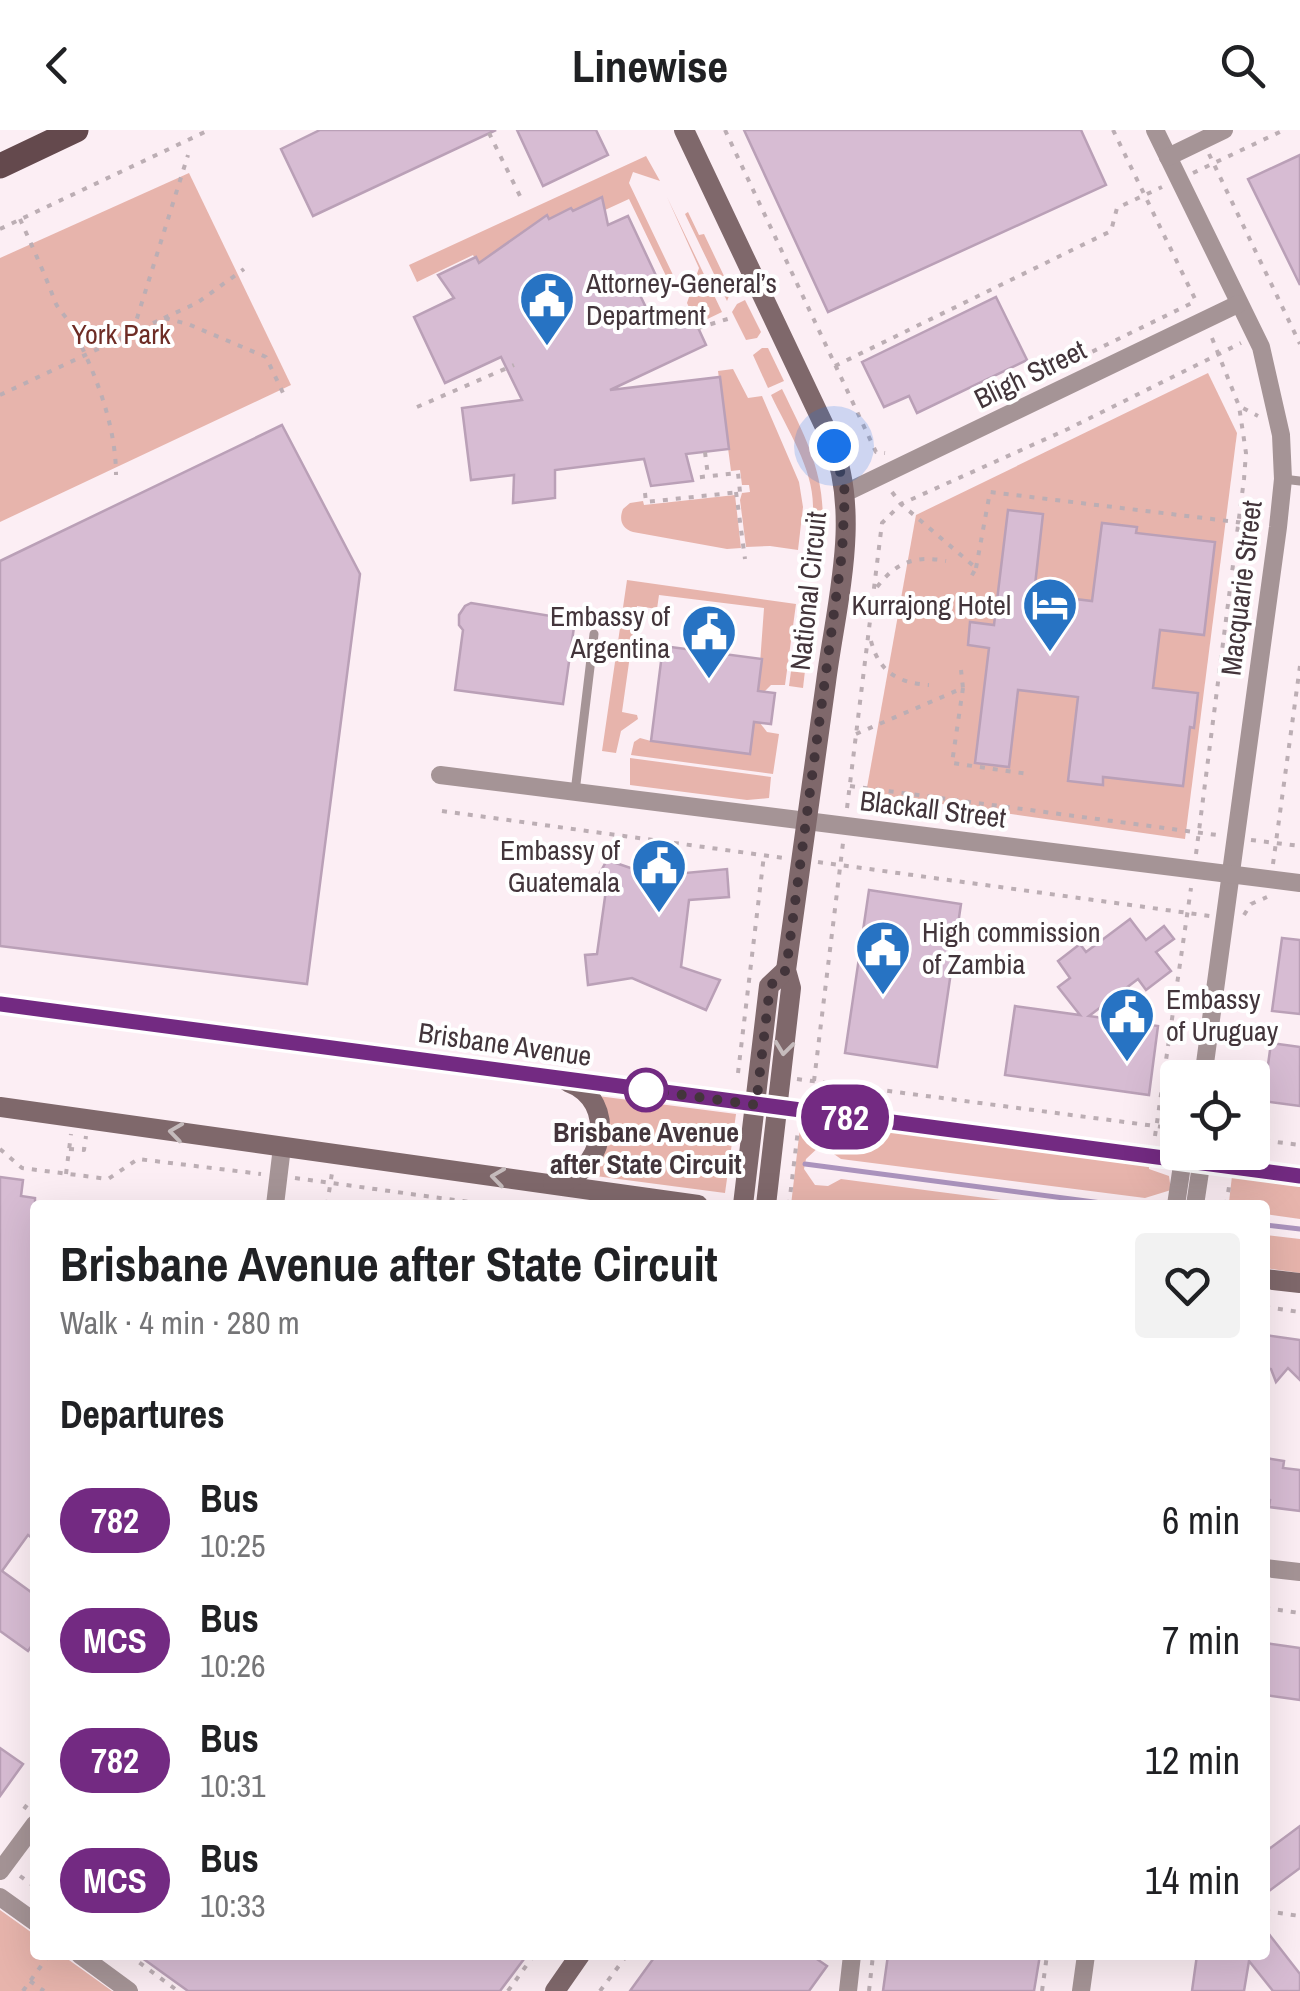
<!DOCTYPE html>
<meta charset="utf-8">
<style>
body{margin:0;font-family:"Archivo Narrow",sans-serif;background:#f2f2f2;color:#202124;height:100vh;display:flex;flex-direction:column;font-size:38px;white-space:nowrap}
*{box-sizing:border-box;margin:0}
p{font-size:32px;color:#757577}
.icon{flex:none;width:55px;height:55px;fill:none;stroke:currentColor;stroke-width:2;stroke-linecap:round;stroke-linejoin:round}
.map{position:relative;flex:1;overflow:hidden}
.drawer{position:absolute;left:30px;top:1070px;width:1240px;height:760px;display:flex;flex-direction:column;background:#fff;border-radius:10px;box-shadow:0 10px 40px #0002}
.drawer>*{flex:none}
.badge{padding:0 20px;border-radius:32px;font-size:35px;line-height:65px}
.fabs{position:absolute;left:1160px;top:930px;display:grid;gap:20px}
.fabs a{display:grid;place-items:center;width:110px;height:110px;border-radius:10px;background:#fff;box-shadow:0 10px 40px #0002;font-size:50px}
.you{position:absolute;width:50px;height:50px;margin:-25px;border:8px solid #fff;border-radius:50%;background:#1a73e8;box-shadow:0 0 0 15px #1a73e833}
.map>.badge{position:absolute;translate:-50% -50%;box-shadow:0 0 0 5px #fff}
h2{padding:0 30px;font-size:38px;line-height:90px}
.round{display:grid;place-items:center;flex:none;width:105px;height:105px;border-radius:10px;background:#f2f2f2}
.overview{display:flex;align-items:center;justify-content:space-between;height:170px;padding:0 30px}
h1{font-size:48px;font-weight:700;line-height:75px}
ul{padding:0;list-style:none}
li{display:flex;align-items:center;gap:30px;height:120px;padding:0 30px}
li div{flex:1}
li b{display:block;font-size:38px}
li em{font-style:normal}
li .badge{min-width:110px;font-weight:700;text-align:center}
header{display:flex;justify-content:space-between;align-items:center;height:130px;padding:0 30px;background:#fff;font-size:45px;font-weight:700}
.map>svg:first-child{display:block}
.green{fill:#e7b4ac}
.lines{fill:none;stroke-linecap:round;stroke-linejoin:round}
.stream{stroke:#ab93bd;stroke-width:5}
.building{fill:#d7bcd3;stroke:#baa0b7;stroke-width:2.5}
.path{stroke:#bcaeb4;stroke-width:4;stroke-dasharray:5 8;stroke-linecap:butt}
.lane{stroke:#a59496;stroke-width:9}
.street{stroke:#a59496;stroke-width:18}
.secondary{stroke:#7f686b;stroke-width:20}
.primary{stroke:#64494d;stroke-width:25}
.oneway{stroke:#c5bbbc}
.line-casing{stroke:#fff;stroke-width:22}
.line{stroke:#732a82;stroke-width:15}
.walk{stroke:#43353b;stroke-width:10;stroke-dasharray:0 18}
.stop-dot{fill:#fff;stroke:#732a82;stroke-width:5}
.labels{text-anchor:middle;stroke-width:8;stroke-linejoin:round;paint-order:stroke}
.poi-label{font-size:28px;fill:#43353b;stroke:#fff;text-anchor:start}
.park-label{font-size:28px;fill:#6e2c25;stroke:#fff}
.street-label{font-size:28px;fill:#43353b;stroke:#fff}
.stop-label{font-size:28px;font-weight:bold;fill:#43353b;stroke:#fff}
</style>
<header><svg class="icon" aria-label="back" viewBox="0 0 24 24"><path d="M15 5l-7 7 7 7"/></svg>Linewise<svg class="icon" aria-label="search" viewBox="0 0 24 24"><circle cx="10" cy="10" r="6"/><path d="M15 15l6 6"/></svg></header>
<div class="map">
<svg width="1300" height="1861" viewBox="0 0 1300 1861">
<rect width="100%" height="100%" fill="#fceef4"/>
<g class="green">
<path d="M 646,26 L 660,51 L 633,42 L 629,53 L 673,145 L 667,148 L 629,69 L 605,80 L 602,67 L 573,81 L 562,117 L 547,86 L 491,125 L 482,141 L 473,125 L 417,152 L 409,135 Z"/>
<path d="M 189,43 L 291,255 L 0,392 L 0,128 Z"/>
<path d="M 667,67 L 722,182 L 697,194 L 687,173 L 699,138 Z"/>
<path d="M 688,82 L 699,105 L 704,104 L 724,146 L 730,148 L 733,154 L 729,156 L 731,161 L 727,171 L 685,84 Z"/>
<path d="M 745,170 L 761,202 L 757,208 L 746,210 L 732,182 L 737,174 Z"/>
<path d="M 762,218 L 768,218 L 784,251 L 768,258 L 753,225 Z"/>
<path d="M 733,239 L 748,268 L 762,266 L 799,352 L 803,377 L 798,420 L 770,416 L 746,417 L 740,370 L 742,363 L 750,362 L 749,355 L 742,355 L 740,340 L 731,341 L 718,241 Z"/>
<path d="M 1208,243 L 1237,303 L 1185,709 L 866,663 L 916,385 Z"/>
<path d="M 782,259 C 810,316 829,352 821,417 L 806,415 C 808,403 813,389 813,376 C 813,338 787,299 771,265 Z"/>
<path d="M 735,365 L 741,418 L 727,419 L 633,402 C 621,398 619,389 623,379 L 630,373 L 643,371 L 644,375 Z"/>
<path d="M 627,450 L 796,474 L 785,555 L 771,555 L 764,562 L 758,561 L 764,478 L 659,465 L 657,479 L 637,476 L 622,582 L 637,585 L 638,589 L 621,601 L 616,623 L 602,621 Z"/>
<path d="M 802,460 L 814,462 L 803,558 L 789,556 Z"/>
<path d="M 754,592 L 760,593 L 767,602 L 779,604 L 773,644 L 631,625 L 634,612 L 640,608 L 651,611 Z"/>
<path d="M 630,628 L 771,647 L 769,668 L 747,670 L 630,655 Z"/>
<path d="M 598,966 L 736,984 L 725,1063 L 588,1045 Z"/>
<path d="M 801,989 L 1149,1035 L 1149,1039 L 1169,1046 L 1171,1060 L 1145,1068 L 841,1029 L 821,1015 L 806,1029 L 804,1039 L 815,1055 L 828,1056 L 841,1049 L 1040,1075 L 791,1075 Z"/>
<path d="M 1232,1046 L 1300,1055 L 1300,1089 L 1265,1084 L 1265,1075 L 1229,1072 Z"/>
<path d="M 1265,1105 L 1300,1109 L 1300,1143 L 1265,1138 Z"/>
<path d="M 0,1780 L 35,1805 L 35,1825 L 62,1825 L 112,1861 L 0,1861 Z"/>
</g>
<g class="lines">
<g class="stream">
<path d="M 805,1034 L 1117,1075"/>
<path d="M 1265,1095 L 1300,1099"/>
</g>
</g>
<g class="building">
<path d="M 320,0 L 496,0 L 313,86 L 281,19 Z"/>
<path d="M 517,0 L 596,0 L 608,25 L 543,56 Z"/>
<path d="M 744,0 L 1081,0 L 1106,55 L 828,182 Z"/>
<path d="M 1300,25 L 1300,155 L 1248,49 Z"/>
<path d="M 602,67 L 608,95 L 628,86 L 659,152 L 638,161 L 654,194 L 689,178 L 706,215 L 610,260 L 720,247 L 729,319 L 686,324 L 693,351 L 651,356 L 644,329 L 555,340 L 555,368 L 513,373 L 514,345 L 471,350 L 462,278 L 522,270 L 501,227 L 445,253 L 414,187 L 454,168 L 438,145 L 476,127 L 479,133 L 547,85 L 549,89 L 571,78 L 573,81 Z"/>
<path d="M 996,167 L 1027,230 L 917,283 L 909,266 L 884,277 L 862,232 Z"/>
<path d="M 282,295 L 360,444 L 307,854 L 0,816 L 0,431 Z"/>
<path d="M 1008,380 L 1043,384 L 1034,464 L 1092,471 L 1102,393 L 1137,397 L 1136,403 L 1215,412 L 1204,505 L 1160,500 L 1153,558 L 1198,563 L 1194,598 L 1190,597 L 1183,656 L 1103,647 L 1103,655 L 1068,651 L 1078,567 L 1018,560 L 1009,637 L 975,633 L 989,518 L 968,515 L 970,492 L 994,495 Z"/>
<path d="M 471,473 L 575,490 L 563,574 L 455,560 L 463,500 L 459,495 L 459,485 L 465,476 Z"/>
<path d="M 663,516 L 762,529 L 758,561 L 775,563 L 771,594 L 754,592 L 750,624 L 651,611 Z"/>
<path d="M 607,730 L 654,746 L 727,739 L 729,767 L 689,770 L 681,837 L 720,850 L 706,880 L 632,848 L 588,855 L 585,825 L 597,824 L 606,760 L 595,752 Z"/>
<path d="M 869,760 L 961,774 L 937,937 L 845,923 Z"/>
<path d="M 1130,789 L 1146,810 L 1164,796 L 1174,809 L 1156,822 L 1171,841 L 1146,860 L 1138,849 L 1089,886 L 1158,896 L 1149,965 L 1005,945 L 1015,876 L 1080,885 L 1058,857 L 1070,848 L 1058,831 L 1080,814 L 1086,822 Z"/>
<path d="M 1282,808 L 1300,810 L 1300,884 L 1272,881 Z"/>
<path d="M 1271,913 L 1300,917 L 1300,976 L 1263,971 Z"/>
<path d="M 0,1047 L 23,1050 L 21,1066 L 35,1068 L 35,1410 L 28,1405 L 2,1441 L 35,1465 L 35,1511 L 28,1521 L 0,1501 Z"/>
<path d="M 1265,1205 L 1300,1210 L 1300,1250 L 1288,1238 L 1276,1252 L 1271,1239 L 1265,1238 Z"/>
<path d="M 1265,1328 L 1284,1331 L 1283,1338 L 1300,1340 L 1300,1381 L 1269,1377 L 1270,1370 L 1265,1369 Z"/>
<path d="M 1265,1513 L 1300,1518 L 1300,1570 L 1265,1565 Z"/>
<path d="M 0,1618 L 23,1634 L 0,1666 Z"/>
<path d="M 1300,1696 L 1300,1738 L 1265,1764 L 1265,1722 Z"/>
<path d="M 1265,1799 L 1300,1844 L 1300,1861 L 1273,1861 L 1249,1831 L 1244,1861 L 1192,1861 L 1197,1825 L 1265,1825 Z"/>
<path d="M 138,1825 L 527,1825 L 500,1861 L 188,1861 Z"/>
<path d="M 656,1825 L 811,1825 L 827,1836 L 809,1861 L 630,1861 Z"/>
<path d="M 888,1825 L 1040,1825 L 1034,1861 L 883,1861 Z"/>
</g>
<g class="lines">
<g class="path">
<path d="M 725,0 L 876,322 L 885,323"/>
<path d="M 1113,0 L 1196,171"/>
<path d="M 489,3 L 523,72"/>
<path d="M 1209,24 L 1300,214"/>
<path d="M 1193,43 L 1284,0"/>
<path d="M 20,89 C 32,116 44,142 54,169 C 57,179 66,186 71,195 C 94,240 116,293 116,345"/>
<path d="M 0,99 L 209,0"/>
<path d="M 164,188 L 197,173 L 244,139"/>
<path d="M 698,198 L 731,188"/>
<path d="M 133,201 L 188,25"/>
<path d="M 1212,208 L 1239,276 L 1258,286"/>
<path d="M 1069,233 L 1196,171"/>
<path d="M 835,236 L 1111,101 L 1117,78 L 1162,57"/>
<path d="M 0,265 L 164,188 L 188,194 L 266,227 L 284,265"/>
<path d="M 417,277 L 514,235"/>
<path d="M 705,322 L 708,346"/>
<path d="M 736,362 L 745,429"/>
<path d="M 892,362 L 901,374 L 976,438 L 971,447"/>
<path d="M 645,363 L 646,372 L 740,362 L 738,343 L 692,348"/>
<path d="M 976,438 L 990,362 L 1261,395"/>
<path d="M 877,457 C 896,432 916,425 946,431"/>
<path d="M 871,511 C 879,542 898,553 929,555"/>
<path d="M 963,558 L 952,633 L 1028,644"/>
<path d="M 856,604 L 963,558 L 961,540"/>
<path d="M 850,656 L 1217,705"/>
<path d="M 847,678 L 882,393 L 901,374 L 1068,299 L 1241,213"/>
<path d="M 442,681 L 784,728"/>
<path d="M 1251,710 L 1300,716"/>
<path d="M 1196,724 L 1244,349 L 1246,323 L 1239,276"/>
<path d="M 818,732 L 1210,786"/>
<path d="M 1273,734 L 1300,536"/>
<path d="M 1244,785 L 1251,774 L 1267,767"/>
<path d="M 738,943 L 764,725"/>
<path d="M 797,949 L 1178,999"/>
<path d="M 814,951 L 843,713"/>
<path d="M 1155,1006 L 1191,758"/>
<path d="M 1252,1009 L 1300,1015"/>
<path d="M 0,1019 L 22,1038 L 108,1049 L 138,1029 L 261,1044"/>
<path d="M 69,1019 L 84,1020 L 86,1006"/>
<path d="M 66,1044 L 71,1004"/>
<path d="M 295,1048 L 491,1075"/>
<path d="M 327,1075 L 332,1043"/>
<path d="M 789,1075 L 798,1000"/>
<path d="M 1226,1075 L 1229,1057"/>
<path d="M 1265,1177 L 1300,1182"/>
<path d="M 1265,1478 L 1300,1483"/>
<path d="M 24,1679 L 35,1664"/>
<path d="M 20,1746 L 35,1757"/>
<path d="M 1265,1781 L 1300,1786"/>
<path d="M 129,1825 L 178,1861"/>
<path d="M 30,1851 L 44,1861"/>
<path d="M 23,1861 L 49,1825"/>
<path d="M 508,1861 L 534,1825"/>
<path d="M 600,1861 L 627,1825"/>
<path d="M 869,1861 L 873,1825"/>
<path d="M 1042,1861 L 1047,1825"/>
</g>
<g class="lane">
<path d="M 1283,349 L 1300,351"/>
<path d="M 575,662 L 594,504"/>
</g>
<g class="street">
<path d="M 1155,0 L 1261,217 L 1281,305 L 1283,349 L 1278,397 L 1203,948"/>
<path d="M 1168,27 L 1224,0"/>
<path d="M 845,363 L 1238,174"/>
<path d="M 440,645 L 1300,753"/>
<path d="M 275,1075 L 282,1017"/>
<path d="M 1176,1075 L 1184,1022"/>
<path d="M 1195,1075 L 1203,1022"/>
<path d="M 1265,1438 L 1300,1442"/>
<path d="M 0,1741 L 35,1694"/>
<path d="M 0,1767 L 35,1792"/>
<path d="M 80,1825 L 129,1861"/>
<path d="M 848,1861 L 852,1825"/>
<path d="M 1081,1861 L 1086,1825"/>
</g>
<g class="secondary">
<path d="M 684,0 L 831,310 C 862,385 836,474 826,552 C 813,648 799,744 786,840 L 791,858 L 766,1075"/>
<path d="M 0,874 L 1300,1046"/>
<path d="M 0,977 L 698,1075"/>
<path d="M 553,1054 C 604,1046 620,971 568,952"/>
<path d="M 743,1075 L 769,856 L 786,840"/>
<path d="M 1265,1149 L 1300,1153"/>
<path d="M 555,1861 L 580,1825"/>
</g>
<path class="primary" d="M 0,36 L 76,0"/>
</g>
<defs><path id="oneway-chevron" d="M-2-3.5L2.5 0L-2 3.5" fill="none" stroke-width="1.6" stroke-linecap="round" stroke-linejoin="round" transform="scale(2.5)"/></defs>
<g class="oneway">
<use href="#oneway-chevron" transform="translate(784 918) rotate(97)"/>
<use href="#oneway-chevron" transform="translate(176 1002) rotate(-172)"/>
<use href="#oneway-chevron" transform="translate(498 1047) rotate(-172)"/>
</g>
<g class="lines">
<g class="line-casing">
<path id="line" d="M 0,874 L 1300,1046"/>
</g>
<use href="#line" class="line"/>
<path class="walk" d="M 646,960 L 756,975 L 770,856 L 786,840 L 842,423 L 845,362 L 834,316"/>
</g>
<defs>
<g id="civic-pin" transform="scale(2.875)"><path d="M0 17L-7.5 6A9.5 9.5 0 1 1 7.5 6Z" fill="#2773c3" stroke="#fff"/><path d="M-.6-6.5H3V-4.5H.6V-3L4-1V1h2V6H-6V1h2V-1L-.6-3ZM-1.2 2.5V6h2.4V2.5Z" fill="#fff"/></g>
<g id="hotel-pin" transform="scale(2.875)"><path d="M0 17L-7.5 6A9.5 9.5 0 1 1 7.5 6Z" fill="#2773c3" stroke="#fff"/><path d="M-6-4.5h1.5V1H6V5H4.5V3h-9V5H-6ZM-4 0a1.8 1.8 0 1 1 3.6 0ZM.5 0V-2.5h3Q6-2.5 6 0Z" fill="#fff"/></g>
</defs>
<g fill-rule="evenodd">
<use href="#civic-pin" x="547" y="169"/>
<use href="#hotel-pin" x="1050" y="475"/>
<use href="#civic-pin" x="709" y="502"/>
<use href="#civic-pin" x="659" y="736"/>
<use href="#civic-pin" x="883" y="818"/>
<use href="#civic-pin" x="1127" y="885"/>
</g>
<circle class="stop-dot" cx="646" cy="960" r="20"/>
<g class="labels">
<g class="poi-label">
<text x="586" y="163">Attorney-General’s<tspan x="586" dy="32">Department</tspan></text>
<text x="1011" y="485" text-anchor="end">Kurrajong Hotel</text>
<text x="670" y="496" text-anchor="end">Embassy of<tspan x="670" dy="32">Argentina</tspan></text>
<text x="620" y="730" text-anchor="end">Embassy of<tspan x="620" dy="32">Guatemala</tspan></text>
<text x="922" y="812">High commission<tspan x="922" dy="32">of Zambia</tspan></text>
<text x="1166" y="879">Embassy<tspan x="1166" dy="32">of Uruguay</tspan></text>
</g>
<g class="park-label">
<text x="121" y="214">York Park</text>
</g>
<g class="street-label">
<text transform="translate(1030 244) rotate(-26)" y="10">Bligh Street</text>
<text transform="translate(1241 458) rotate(-83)" y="10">Macquarie Street</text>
<text transform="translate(808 461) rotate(-84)" y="10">National Circuit</text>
<text transform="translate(933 679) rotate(7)" y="10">Blackall Street</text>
<text transform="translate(505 914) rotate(8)" y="10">Brisbane Avenue</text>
</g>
<g class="stop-label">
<text x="646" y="1012">Brisbane Avenue<tspan x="646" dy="32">after State Circuit</tspan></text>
</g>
</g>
</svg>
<div class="fabs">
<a><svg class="icon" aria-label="locate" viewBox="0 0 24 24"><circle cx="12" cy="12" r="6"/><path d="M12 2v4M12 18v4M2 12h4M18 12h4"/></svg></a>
</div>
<div class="you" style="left:834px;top:316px"></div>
<b class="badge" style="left:845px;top:987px;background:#732a82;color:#fff">782</b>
<section class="drawer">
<div class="overview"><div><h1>Brisbane Avenue after State Circuit</h1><p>Walk · 4 min · 280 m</p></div><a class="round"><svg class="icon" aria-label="heart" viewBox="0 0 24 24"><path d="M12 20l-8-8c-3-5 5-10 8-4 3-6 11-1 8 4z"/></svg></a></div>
<h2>Departures</h2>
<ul>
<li><span class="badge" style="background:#732a82;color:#fff">782</span><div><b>Bus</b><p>10:25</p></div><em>6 min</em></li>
<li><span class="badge" style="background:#732a82;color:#fff">MCS</span><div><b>Bus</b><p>10:26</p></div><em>7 min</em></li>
<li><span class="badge" style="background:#732a82;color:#fff">782</span><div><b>Bus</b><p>10:31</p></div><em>12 min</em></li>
<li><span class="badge" style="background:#732a82;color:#fff">MCS</span><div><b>Bus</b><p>10:33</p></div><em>14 min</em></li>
</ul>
</section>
</div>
